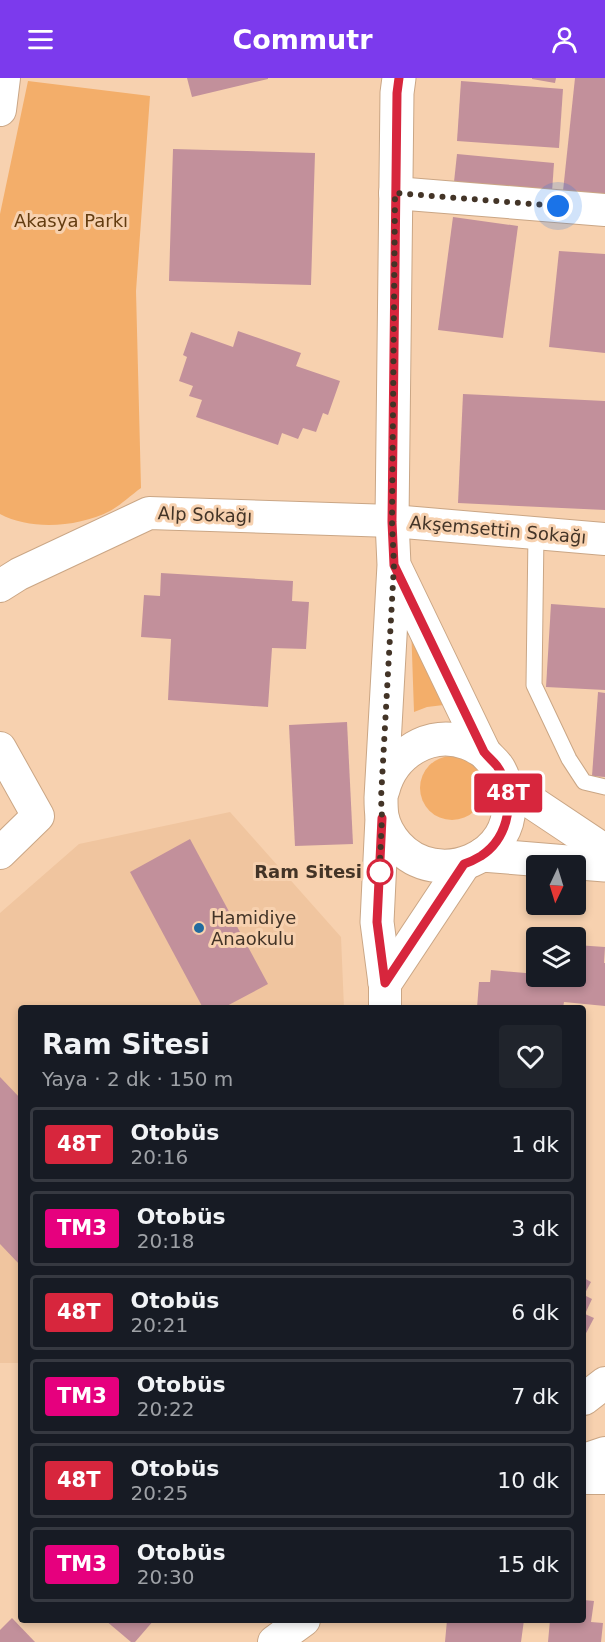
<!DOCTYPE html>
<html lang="tr">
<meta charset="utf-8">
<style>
body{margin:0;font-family:"DejaVu Sans",sans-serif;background:#20242c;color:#f1f3f6;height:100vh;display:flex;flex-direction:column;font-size:22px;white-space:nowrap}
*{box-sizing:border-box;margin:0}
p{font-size:20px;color:#9ea1a6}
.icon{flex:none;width:33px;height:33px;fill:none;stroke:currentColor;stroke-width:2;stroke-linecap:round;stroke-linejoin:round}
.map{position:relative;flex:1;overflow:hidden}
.drawer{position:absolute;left:18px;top:927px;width:568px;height:618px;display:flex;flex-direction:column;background:#171b24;border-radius:6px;box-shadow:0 3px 9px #0003}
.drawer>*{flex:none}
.badge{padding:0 12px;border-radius:4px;font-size:21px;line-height:39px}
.needle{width:39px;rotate:184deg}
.buttons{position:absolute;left:526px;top:777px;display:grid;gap:12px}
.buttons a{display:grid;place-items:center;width:60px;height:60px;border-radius:6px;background:#171b24;box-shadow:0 3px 9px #0003;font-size:30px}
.you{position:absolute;width:30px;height:30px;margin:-15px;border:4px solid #fff;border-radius:50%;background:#1a73e8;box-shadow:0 0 0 9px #1a73e833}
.map>.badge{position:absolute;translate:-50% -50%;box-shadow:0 0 0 3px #fff}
.round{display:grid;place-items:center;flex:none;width:63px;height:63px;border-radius:6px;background:#20242c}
.headline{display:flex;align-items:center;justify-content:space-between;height:102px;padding:0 24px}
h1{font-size:28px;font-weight:600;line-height:45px}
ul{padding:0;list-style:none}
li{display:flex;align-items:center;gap:18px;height:75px;margin:0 12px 9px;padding:0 12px;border:3px solid #363941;border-radius:6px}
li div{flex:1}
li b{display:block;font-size:22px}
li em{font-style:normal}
li .badge{min-width:66px;font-weight:700;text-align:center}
header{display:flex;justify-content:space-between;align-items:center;height:78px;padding:0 24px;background:#7c3aed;color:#fff;font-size:27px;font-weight:600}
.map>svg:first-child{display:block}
.built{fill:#f0c59f}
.green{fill:#f3ae6a}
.building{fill:#c2909b}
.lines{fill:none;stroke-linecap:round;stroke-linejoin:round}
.lane-casing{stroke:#caa685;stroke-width:17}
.street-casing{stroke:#caa685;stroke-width:34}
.secondary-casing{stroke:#caa685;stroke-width:35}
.lane{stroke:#fff;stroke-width:15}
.street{stroke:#fff;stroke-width:32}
.secondary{stroke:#fff;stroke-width:33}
.line-casing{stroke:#fff;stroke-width:14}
.line{stroke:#d7263d;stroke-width:9}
.walk{stroke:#433427;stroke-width:6;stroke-dasharray:0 10.8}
.stop-dot{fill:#fff;stroke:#d7263d;stroke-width:3}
.poi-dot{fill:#226b9f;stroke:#f7d1af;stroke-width:2}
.labels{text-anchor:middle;stroke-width:6;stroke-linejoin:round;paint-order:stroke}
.park-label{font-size:18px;fill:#633c10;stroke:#f7d1af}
.street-label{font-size:18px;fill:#433427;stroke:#f7d1af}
.stop-label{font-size:18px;font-weight:bold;fill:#433427;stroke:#f7d1af;text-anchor:end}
.poi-label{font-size:18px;fill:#433427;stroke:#f7d1af;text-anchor:start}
</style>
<header><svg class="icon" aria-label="menu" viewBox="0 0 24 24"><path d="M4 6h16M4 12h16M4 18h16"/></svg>Commutr<svg class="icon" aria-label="person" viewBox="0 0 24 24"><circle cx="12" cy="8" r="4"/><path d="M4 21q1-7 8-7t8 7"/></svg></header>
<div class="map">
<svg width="605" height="1564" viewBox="0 0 605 1564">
<rect width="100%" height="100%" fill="#f7d1af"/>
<path class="built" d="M 230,734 L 341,859 L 344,930 L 21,930 L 21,1285 L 0,1285 L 0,835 L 79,766 Z"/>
<g class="green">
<path d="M 28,3 L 150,18 L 136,213 L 141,410 C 131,417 121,427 110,433 C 78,449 32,453 0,436 L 0,136 Z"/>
<path d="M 411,546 L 452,626 L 427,629 L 414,634 Z"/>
<circle cx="452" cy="710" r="32"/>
</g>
<g class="building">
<path d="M 187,0 L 268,0 L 268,1 L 192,19 Z"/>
<path d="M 532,0 L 556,0 L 555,5 L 532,1 Z"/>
<path d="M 575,0 L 605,0 L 605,117 L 563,113 Z"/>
<path d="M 461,3 L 563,11 L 559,70 L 457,63 Z"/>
<path d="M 173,71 L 315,75 L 311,207 L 169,203 Z"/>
<path d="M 457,76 L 554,85 L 552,114 L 454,104 Z"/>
<path d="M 453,139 L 518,148 L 503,260 L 438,252 Z"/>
<path d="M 559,173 L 605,176 L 605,275 L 549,269 Z"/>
<path d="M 238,253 L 301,275 L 296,288 L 340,303 L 328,337 L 323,335 L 316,354 L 303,350 L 298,361 L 282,355 L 278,367 L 196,339 L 202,322 L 189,318 L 193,308 L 179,303 L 187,279 L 183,277 L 191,254 L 233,269 Z"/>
<path d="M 463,316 L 605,323 L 605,432 L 458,425 Z"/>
<path d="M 161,495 L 293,503 L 292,523 L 309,524 L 306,571 L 272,570 L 268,629 L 168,622 L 171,561 L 141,559 L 144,517 L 160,518 Z"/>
<path d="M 551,526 L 605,530 L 605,612 L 546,609 Z"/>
<path d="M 598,614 L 605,615 L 605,699 L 592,698 Z"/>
<path d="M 347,644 L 353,766 L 295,768 L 289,647 Z"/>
<path d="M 190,761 L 268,906 L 223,930 L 203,930 L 130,794 Z"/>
<path d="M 576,867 L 605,869 L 604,885 L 605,885 L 605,928 L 564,924 L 563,930 L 477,930 L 479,904 L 490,904 L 491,892 L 537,896 L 537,904 L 554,906 L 555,898 L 576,898 Z"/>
<path d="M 0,999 L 21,1021 L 21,1188 L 0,1166 Z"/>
<path d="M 584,1200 L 591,1204 L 584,1217 Z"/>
<path d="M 584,1217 L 592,1221 L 585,1236 L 594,1240 L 584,1259 Z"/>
<path d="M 584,1522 L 594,1523 L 591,1544 L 603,1545 L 601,1564 L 548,1564 L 550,1542 L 584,1542 Z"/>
<path d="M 12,1540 L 35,1564 L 0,1564 L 0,1552 Z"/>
<path d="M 105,1542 L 154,1542 L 135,1564 L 131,1564 Z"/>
<path d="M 447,1542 L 465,1544 L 466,1542 L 524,1542 L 521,1564 L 445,1564 Z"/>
</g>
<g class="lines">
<g class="lane-casing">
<path id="lane" d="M 536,455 L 534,607 L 569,681 L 584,704 L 605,709"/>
</g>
<g class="street-casing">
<g id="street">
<path d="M 0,32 L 4,0"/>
<path d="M 395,115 L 605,132"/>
<path d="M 0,508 L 19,496 L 149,435 L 392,443 L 605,461"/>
<path d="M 0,670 L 38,738 L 0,775"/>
<path d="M 385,905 L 385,930"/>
<path d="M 584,1321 L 605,1305"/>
<path d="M 584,1382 L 605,1375"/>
<path d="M 584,1400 L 605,1400"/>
<path d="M 274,1564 L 304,1542"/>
</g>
</g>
<g class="secondary-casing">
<g id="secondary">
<path d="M 394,487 L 484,674 C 488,679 493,683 497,688 C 503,696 506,707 508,718 C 518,780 437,812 397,767 C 390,759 384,749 382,738 C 381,732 381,726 381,720 L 394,487 L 392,443 L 397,15 L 399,0"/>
<path d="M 506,707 L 605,773"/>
<path d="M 383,712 C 392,676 430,651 467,665 C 473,667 479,671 484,674"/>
<path d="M 382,740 L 377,844 L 385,905"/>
<path d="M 482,777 L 605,787"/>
<path d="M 385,905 L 464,786"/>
</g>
</g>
<use href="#lane" class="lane"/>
<use href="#street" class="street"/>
<use href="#secondary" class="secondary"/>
</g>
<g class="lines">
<g class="line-casing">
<path id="line" d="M 382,740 L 377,844 L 385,905 L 464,786 C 470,784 476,781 481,778 C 510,759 517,716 497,688 C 493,683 488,679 484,674 L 394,487 L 392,444 L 397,15 L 399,0"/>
</g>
<use href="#line" class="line"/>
<path class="walk" d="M 380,794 L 379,803 L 382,740 L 381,720 L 394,487 L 392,444 L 395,115 L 558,128"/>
</g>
<circle class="stop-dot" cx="380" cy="794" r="12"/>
<circle class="poi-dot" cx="199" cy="850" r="6"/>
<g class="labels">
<g class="park-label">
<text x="71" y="149">Akasya Parkı</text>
</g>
<g class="street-label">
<text transform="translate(205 437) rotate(2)" y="6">Alp Sokağı</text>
<text transform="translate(498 452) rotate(5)" y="6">Akşemsettin Sokağı</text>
</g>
<g class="stop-label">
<text x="362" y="800">Ram Sitesi</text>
</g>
<g class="poi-label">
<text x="211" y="846">Hamidiye<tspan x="211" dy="21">Anaokulu</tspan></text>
</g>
</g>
</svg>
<div class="buttons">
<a><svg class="needle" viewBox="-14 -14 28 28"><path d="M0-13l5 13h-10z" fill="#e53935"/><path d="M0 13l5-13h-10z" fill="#9ea1a6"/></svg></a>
<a><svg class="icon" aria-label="layers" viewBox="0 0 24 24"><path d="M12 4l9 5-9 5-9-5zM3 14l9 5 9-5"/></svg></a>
</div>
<div class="you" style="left:558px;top:128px"></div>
<b class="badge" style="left:508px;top:715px;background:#d7263d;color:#fff">48T</b>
<section class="drawer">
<div class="headline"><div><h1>Ram Sitesi</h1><p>Yaya · 2 dk · 150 m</p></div><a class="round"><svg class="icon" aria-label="heart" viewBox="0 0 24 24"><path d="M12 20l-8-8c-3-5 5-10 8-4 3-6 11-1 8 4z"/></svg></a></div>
<ul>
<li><span class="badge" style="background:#d7263d;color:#fff">48T</span><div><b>Otobüs</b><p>20:16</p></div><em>1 dk</em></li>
<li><span class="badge" style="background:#e6007e;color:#fff">TM3</span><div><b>Otobüs</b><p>20:18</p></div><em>3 dk</em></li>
<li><span class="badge" style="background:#d7263d;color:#fff">48T</span><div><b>Otobüs</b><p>20:21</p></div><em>6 dk</em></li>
<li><span class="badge" style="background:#e6007e;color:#fff">TM3</span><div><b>Otobüs</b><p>20:22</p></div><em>7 dk</em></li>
<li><span class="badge" style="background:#d7263d;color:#fff">48T</span><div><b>Otobüs</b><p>20:25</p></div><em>10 dk</em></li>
<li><span class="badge" style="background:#e6007e;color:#fff">TM3</span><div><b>Otobüs</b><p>20:30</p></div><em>15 dk</em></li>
</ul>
</section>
</div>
